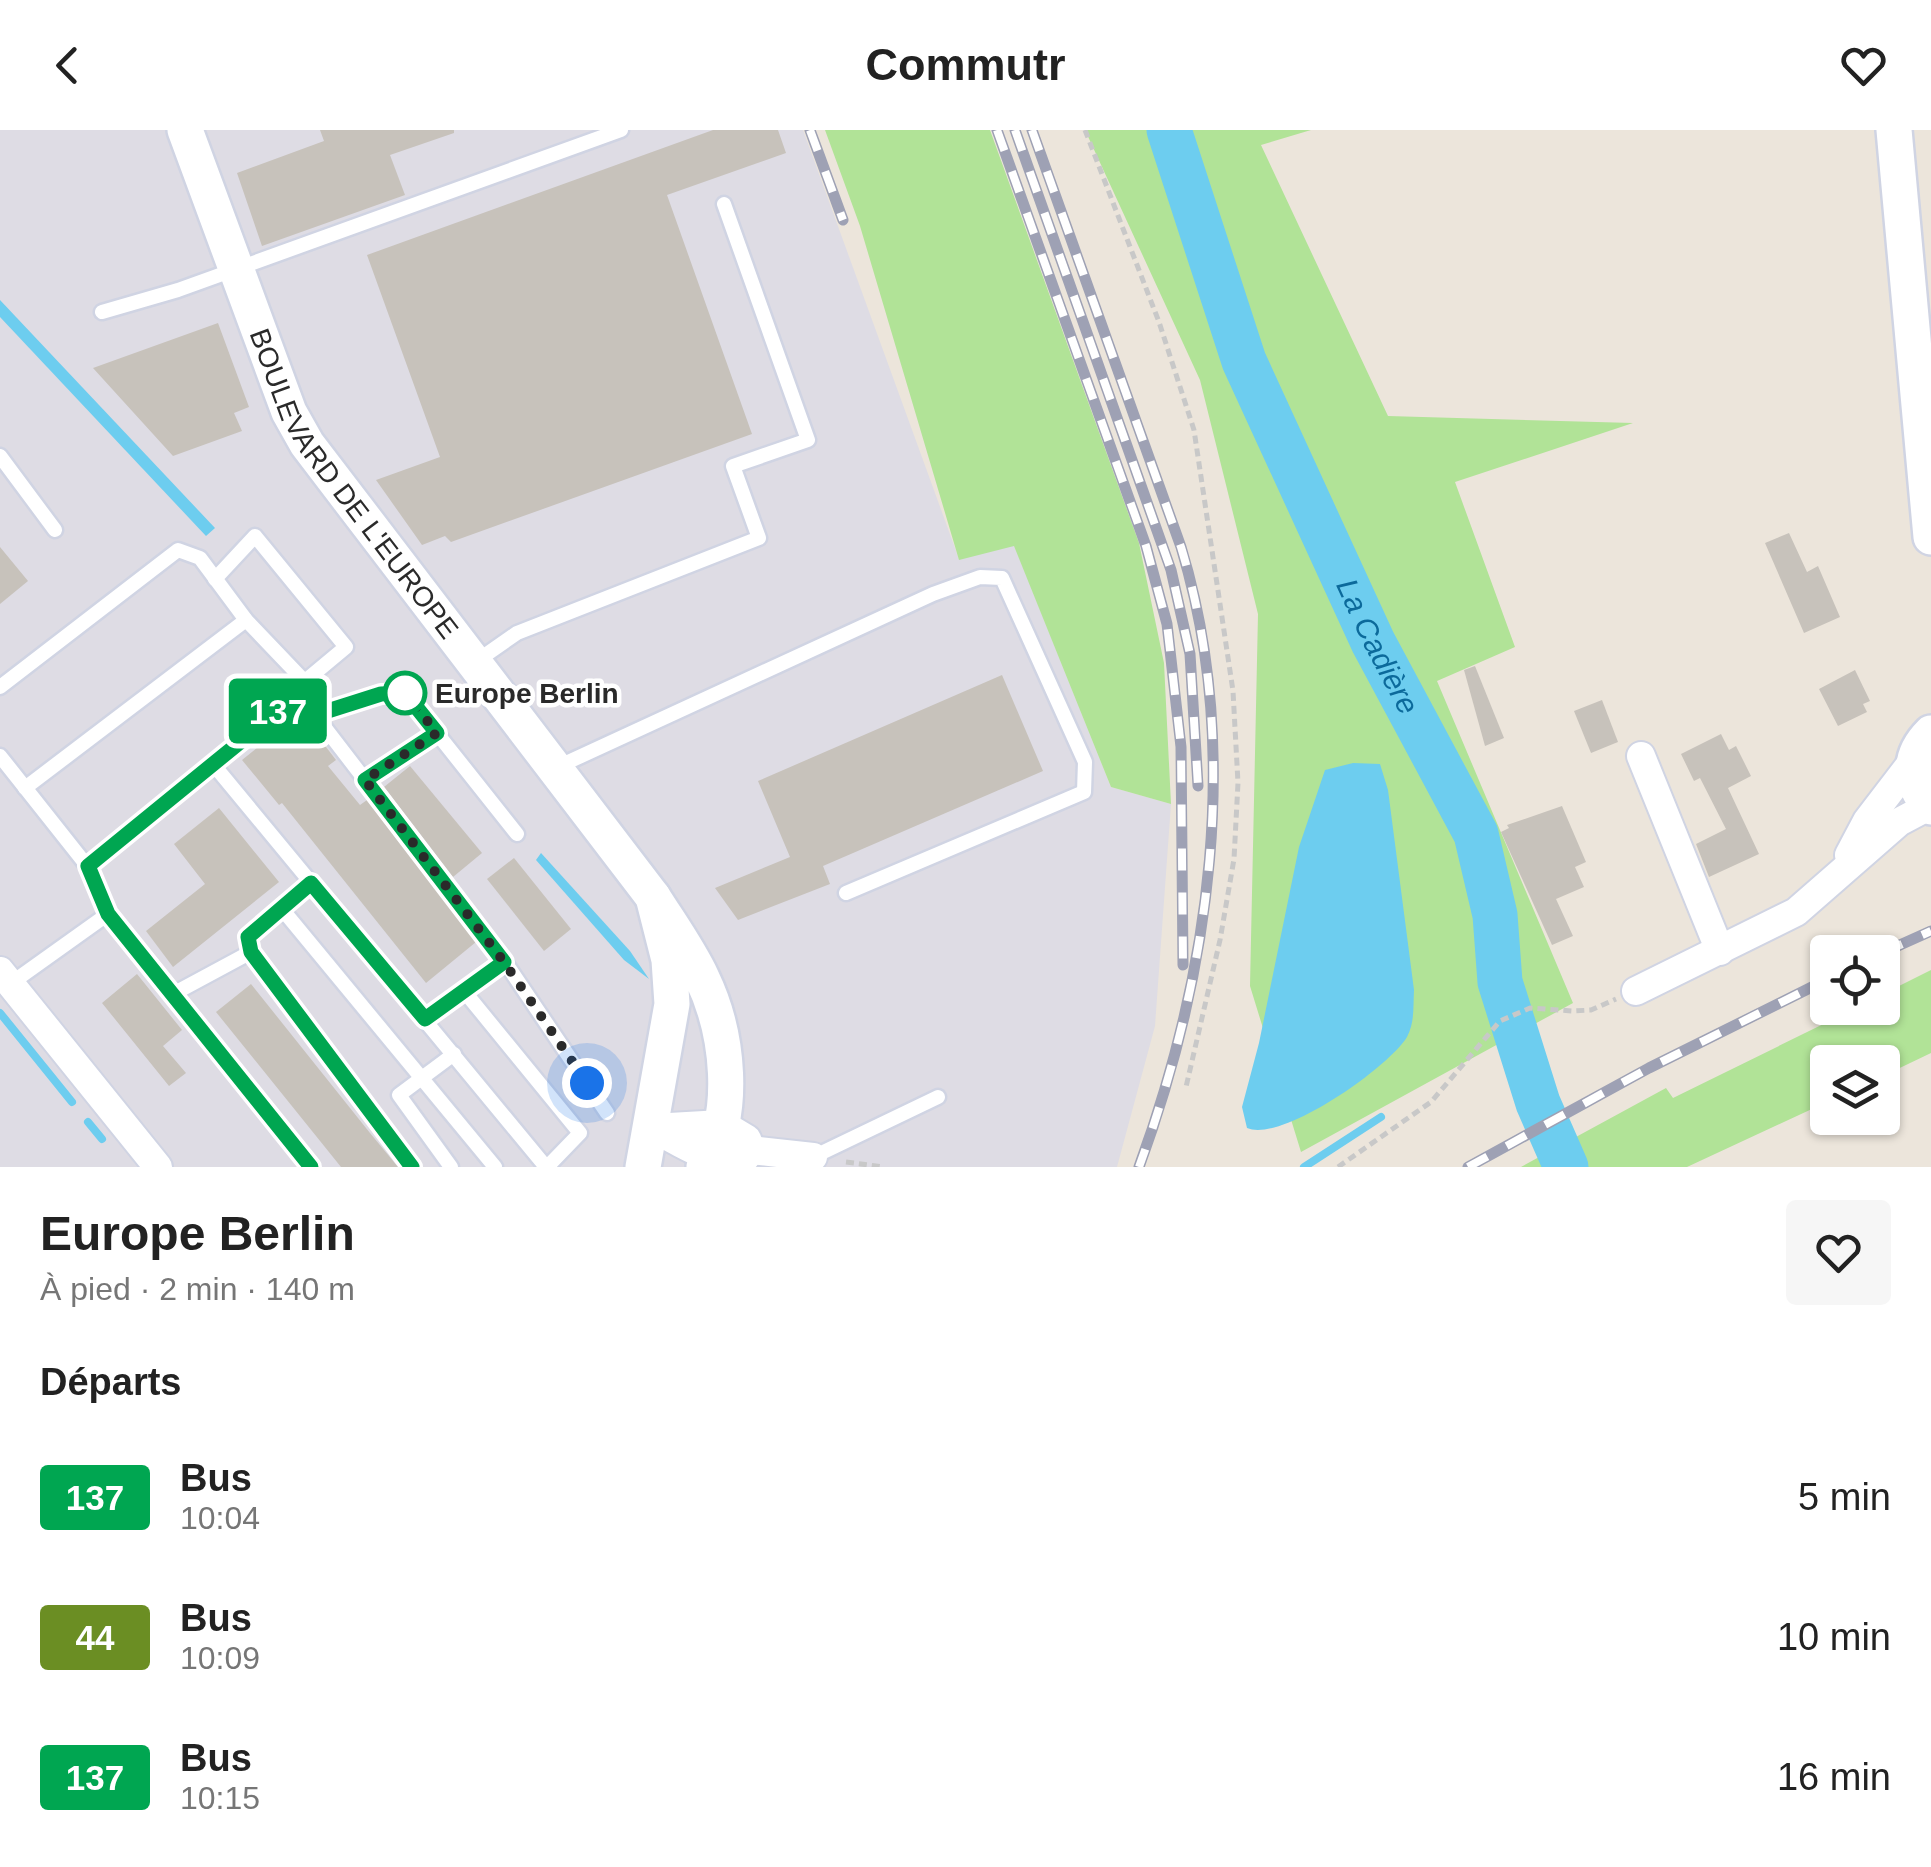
<!DOCTYPE html>
<html lang="fr">
<meta charset="utf-8">
<style>
body{margin:0;font-family:Helvetica,sans-serif;background:#f6f6f6;color:#222;height:100vh;display:flex;flex-direction:column;font-size:38px;white-space:nowrap}
*{box-sizing:border-box;margin:0}
p{font-size:32px;color:#767676}
.icon{flex:none;width:55px;height:55px;fill:none;stroke:currentColor;stroke-width:2;stroke-linecap:round;stroke-linejoin:round}
.map{position:relative;height:1037px;overflow:hidden}
.drawer{display:flex;flex-direction:column;background:#fff;flex:1}
.drawer>*{flex:none}
.badge{padding:0 20px;border-radius:8px;font-size:35px;line-height:65px}
.controls{position:absolute;left:1810px;top:805px;display:grid;gap:20px}
.controls a{display:grid;place-items:center;width:90px;height:90px;border-radius:10px;background:#fff;box-shadow:0 2px 8px #0004;font-size:50px}
.you{position:absolute;width:50px;height:50px;margin:-25px;border:8px solid #fff;border-radius:50%;background:#1a73e8;box-shadow:0 0 0 15px #1a73e833}
.map>.badge{position:absolute;translate:-50% -50%;box-shadow:0 0 0 5px #fff}
h2{padding:0 40px;font-size:38px;line-height:90px}
.round{display:grid;place-items:center;flex:none;width:105px;height:105px;border-radius:10px;background:#f6f6f6}
.headline{display:flex;align-items:center;justify-content:space-between;height:170px;padding:0 40px}
h1{font-size:48px;font-weight:700;line-height:75px}
ul{padding:0;list-style:none}
li{display:flex;align-items:center;gap:30px;height:140px;padding:0 40px}
li div{flex:1}
li b{display:block;font-size:38px}
li em{font-style:normal}
li .badge{min-width:110px;font-weight:700;text-align:center}
header{display:flex;justify-content:space-between;align-items:center;height:130px;padding:0 40px;background:#fff;font-size:45px;font-weight:700}
.map>svg:first-child{display:block}
.industrial{fill:#dedce4}
.green{fill:#b1e397}
.water{fill:#6dcdef}
.lines{fill:none;stroke-linecap:round;stroke-linejoin:round}
.stream{stroke:#6dcdef;stroke-width:8}
.river{stroke:#6dcdef;stroke-width:45}
.building{fill:#c7c2bb}
.service-casing{stroke:#d0d4e3;stroke-width:19}
.minor-casing{stroke:#d0d4e3;stroke-width:32}
.tertiary-casing{stroke:#d0d4e3;stroke-width:40}
.path{stroke:#c8c8c8;stroke-width:5;stroke-dasharray:8 5;stroke-linecap:butt}
.service{stroke:#fff;stroke-width:14}
.minor{stroke:#fff;stroke-width:28}
.tertiary{stroke:#fff;stroke-width:35}
.rail-casing{stroke:#9ea1b4;stroke-width:11}
.rail{stroke:#fff;stroke-width:8;stroke-dasharray:22;stroke-linecap:butt}
.line-casing{stroke:#fff;stroke-width:22}
.line{stroke:#00a651;stroke-width:15}
.walk{stroke:#2a2a2a;stroke-width:10;stroke-dasharray:0 18}
.stop-dot{fill:#fff;stroke:#00a651;stroke-width:5}
.labels{text-anchor:middle;stroke-width:9;stroke-linejoin:round;paint-order:stroke}
.street-label{font-size:28px;fill:#2a2a2a;stroke:#fff}
.stop-label{font-size:28px;font-weight:bold;fill:#2a2a2a;stroke:#fff;text-anchor:start}
.water-label{font-size:30px;font-style:italic;fill:#0c6a9b;stroke:#fff}
</style>
<header><svg class="icon" aria-label="back" viewBox="0 0 24 24"><path d="M15 5l-7 7 7 7"/></svg>Commutr<svg class="icon" aria-label="heart" viewBox="0 0 24 24"><path d="M12 20l-8-8c-3-5 5-10 8-4 3-6 11-1 8 4z"/></svg></header>
<div class="map">
<svg width="1931" height="1037" viewBox="0 0 1931 1037">
<rect width="100%" height="100%" fill="#ece5db"/>
<path class="industrial" d="M 0,0 L 803,0 L 959,429 L 1014,415 L 1111,657 L 1171,674 L 1155,896 L 1117,1037 L 0,1037 Z"/>
<g class="green">
<path d="M 825,0 L 990,0 L 1139,413 L 1164,533 L 1171,674 L 1111,657 L 1014,416 L 959,430 L 860,96 Z"/>
<path d="M 1085,0 L 1311,0 L 1261,15 L 1388,286 L 1633,293 L 1455,352 L 1515,517 L 1437,551 L 1573,873 L 1301,1022 L 1250,856 L 1258,484 L 1200,250 Z"/>
<path d="M 1931,840 L 1931,923 L 1883,946 L 1882,932 L 1828,932 L 1827,972 L 1687,1037 L 1521,1037 L 1666,958 L 1673,968 L 1856,878 L 1882,878 L 1883,864 Z"/>
</g>
<g class="water">
<path d="M 0,170 L 215,398 L 206,406 L 0,187 Z"/>
<path d="M 1353,633 L 1380,634 L 1388,660 L 1414,860 C 1413,876 1415,892 1407,907 C 1389,937 1282,1013 1247,998 L 1242,977 L 1259,913 L 1299,717 L 1325,640 Z"/>
<path d="M 541,723 L 630,821 L 649,849 L 624,830 L 536,730 Z"/>
</g>
<g class="lines">
<g class="stream">
<path d="M 0,883 L 72,972"/>
<path d="M 88,992 L 102,1009"/>
<path d="M 1304,1037 L 1381,987"/>
</g>
<path class="river" id="s1" d="M 1169,0 L 1244,231 L 1373,512 L 1476,704 L 1495,785 L 1500,852 L 1538,973 L 1566,1037"/>
</g>
<g class="building">
<path d="M 320,0 L 454,0 L 454,3 L 390,25 L 405,65 L 262,116 L 237,43 L 324,11 Z"/>
<path d="M 713,0 L 778,0 L 786,23 L 667,65 L 752,304 L 451,412 L 445,406 L 422,415 L 376,350 L 440,327 L 367,125 Z"/>
<path d="M 218,193 L 249,277 L 234,283 L 242,301 L 173,326 L 93,238 Z"/>
<path d="M 1789,403 L 1807,442 L 1818,436 L 1840,487 L 1804,503 L 1765,413 Z"/>
<path d="M 0,417 L 28,451 L 0,474 Z"/>
<path d="M 1475,536 L 1504,608 L 1485,616 L 1464,540 Z"/>
<path d="M 1855,540 L 1870,571 L 1863,574 L 1867,582 L 1838,596 L 1819,559 Z"/>
<path d="M 1002,545 L 1043,641 L 823,736 L 830,754 L 738,790 L 715,758 L 790,727 L 758,651 Z"/>
<path d="M 1602,570 L 1618,612 L 1591,623 L 1574,581 Z"/>
<path d="M 300,583 L 336,630 L 328,636 L 360,675 L 367,670 L 476,812 L 426,853 L 282,673 L 279,675 L 242,630 Z"/>
<path d="M 1721,604 L 1729,620 L 1736,616 L 1751,646 L 1728,658 L 1759,724 L 1709,747 L 1696,714 L 1726,699 L 1700,648 L 1694,651 L 1681,624 Z"/>
<path d="M 410,636 L 482,723 L 453,747 L 384,657 Z"/>
<path d="M 1562,676 L 1586,732 L 1575,737 L 1584,757 L 1556,769 L 1573,806 L 1552,815 L 1501,702 L 1509,698 L 1507,695 Z"/>
<path d="M 219,678 L 279,752 L 173,837 L 146,801 L 205,754 L 174,714 Z"/>
<path d="M 514,728 L 571,799 L 544,821 L 487,749 Z"/>
<path d="M 137,844 L 182,900 L 163,916 L 186,943 L 169,956 L 102,873 Z"/>
<path d="M 251,854 L 370,1003 L 398,1037 L 341,1037 L 216,882 Z"/>
</g>
<g class="lines">
<g class="service-casing">
<g id="service">
<path d="M 102,182 L 178,160 L 621,0"/>
<path d="M 0,326 L 55,400"/>
<path d="M 215,449 L 255,406 L 346,517 L 304,552"/>
<path d="M 474,533 L 517,503 L 759,408 L 733,336 L 808,310 L 724,74"/>
<path d="M 0,557 L 178,420 L 200,428 L 246,490 L 309,556 L 88,737 L 0,626"/>
<path d="M 299,564 L 505,832"/>
<path d="M 315,585 L 381,564 L 405,563 L 517,704"/>
<path d="M 213,634 L 546,1037"/>
<path d="M 555,638 L 933,464 L 980,447 L 1002,448 L 1085,632 L 1084,662 L 846,763"/>
<path d="M 365,650 L 437,603"/>
<path d="M 25,658 L 246,490"/>
<path d="M 88,737 L 108,784 L 312,1037"/>
<path d="M 282,779 L 495,1037"/>
<path d="M 251,822 L 248,807 L 311,753"/>
<path d="M 10,854 L 108,784"/>
<path d="M 464,861 L 580,1003 L 548,1036"/>
<path d="M 173,864 L 251,822 L 412,1037"/>
<path d="M 425,889 L 505,832 L 607,983"/>
<path d="M 813,1027 L 938,967"/>
<path d="M 451,1037 L 399,965 L 454,924"/>
</g>
</g>
<g class="minor-casing">
<g id="minor">
<path d="M 1641,626 L 1720,821"/>
<path d="M 1849,725 L 1867,691 L 1913,631"/>
<path d="M 0,841 L 158,1037"/>
<path d="M 1636,861 L 1796,782 L 1899,692 L 1929,676"/>
<path d="M 722,994 L 747,1009 L 751,1020 L 745,1028 C 712,1037 681,1012 652,998 Z"/>
<path d="M 751,1020 L 813,1027"/>
</g>
</g>
<g class="tertiary-casing">
<g id="tertiary">
<path id="s2" d="M 185,0 L 289,282 L 307,314 L 653,767"/>
<path d="M 1894,0 L 1931,407"/>
<path d="M 1931,603 C 1908,626 1908,653 1931,677"/>
<path d="M 643,1037 L 672,874 L 669,830 L 653,767 C 670,794 689,820 702,848 C 728,902 738,985 704,1037"/>
</g>
</g>
<g class="path">
<path d="M 1085,0 L 1159,192 L 1194,300 L 1233,561 L 1238,653 L 1234,729 L 1220,810 L 1186,957"/>
<path d="M 846,1032 L 883,1037"/>
<path d="M 1338,1037 L 1431,972 L 1500,891 L 1530,878 L 1573,881 L 1591,880 L 1616,869"/>
</g>
<use href="#service" class="service"/>
<use href="#minor" class="minor"/>
<use href="#tertiary" class="tertiary"/>
<g class="rail-casing">
<g id="rail">
<path d="M 810,0 L 843,90"/>
<path d="M 997,0 L 1146,416 L 1167,494 L 1181,617 L 1183,835"/>
<path d="M 1015,0 L 1171,440 L 1190,524 L 1198,656"/>
<path d="M 1032,0 L 1181,417 C 1242,618 1210,843 1139,1037"/>
<path d="M 1882,823 L 1931,801"/>
<path d="M 1468,1037 L 1649,938 L 1828,849"/>
</g>
</g>
<use href="#rail" class="rail"/>
</g>
<g class="lines">
<g class="line-casing">
<path id="line" d="M 311,1037 L 108,784 L 88,736 L 299,564 L 315,585 L 381,564 L 405,563 L 437,603 L 365,650 L 504,832 L 425,889 L 311,753 L 248,807 L 251,822 L 412,1037"/>
</g>
<use href="#line" class="line"/>
<path class="walk" d="M 405,563 L 437,603 L 365,650 L 504,832 L 587,953"/>
</g>
<circle class="stop-dot" cx="405" cy="563" r="20"/>
<g class="labels">
<g class="street-label">
<text dy="10" stroke="none"><textPath href="#s2" startOffset="395">BOULEVARD DE L'EUROPE</textPath></text>
</g>
<g class="stop-label">
<text x="435" y="573">Europe Berlin</text>
</g>
<g class="water-label">
<text dy="10" stroke="none"><textPath href="#s1" startOffset="558">La Cadière</textPath></text>
</g>
</g>
</svg>
<div class="controls">
<a><svg class="icon" aria-label="locate" viewBox="0 0 24 24"><circle cx="12" cy="12" r="6"/><path d="M12 2v4M12 18v4M2 12h4M18 12h4"/></svg></a>
<a><svg class="icon" aria-label="layers" viewBox="0 0 24 24"><path d="M12 4l9 5-9 5-9-5zM3 14l9 5 9-5"/></svg></a>
</div>
<div class="you" style="left:587px;top:953px"></div>
<b class="badge" style="left:278px;top:581px;background:#00a651;color:#fff">137</b>
</div>
<section class="drawer">
<div class="headline"><div><h1>Europe Berlin</h1><p>À pied · 2 min · 140 m</p></div><a class="round"><svg class="icon" aria-label="heart" viewBox="0 0 24 24"><path d="M12 20l-8-8c-3-5 5-10 8-4 3-6 11-1 8 4z"/></svg></a></div>
<h2>Départs</h2>
<ul>
<li><span class="badge" style="background:#00a651;color:#fff">137</span><div><b>Bus</b><p>10:04</p></div><em>5 min</em></li>
<li><span class="badge" style="background:#6b8e23;color:#fff">44</span><div><b>Bus</b><p>10:09</p></div><em>10 min</em></li>
<li><span class="badge" style="background:#00a651;color:#fff">137</span><div><b>Bus</b><p>10:15</p></div><em>16 min</em></li>
</ul>
</section>
